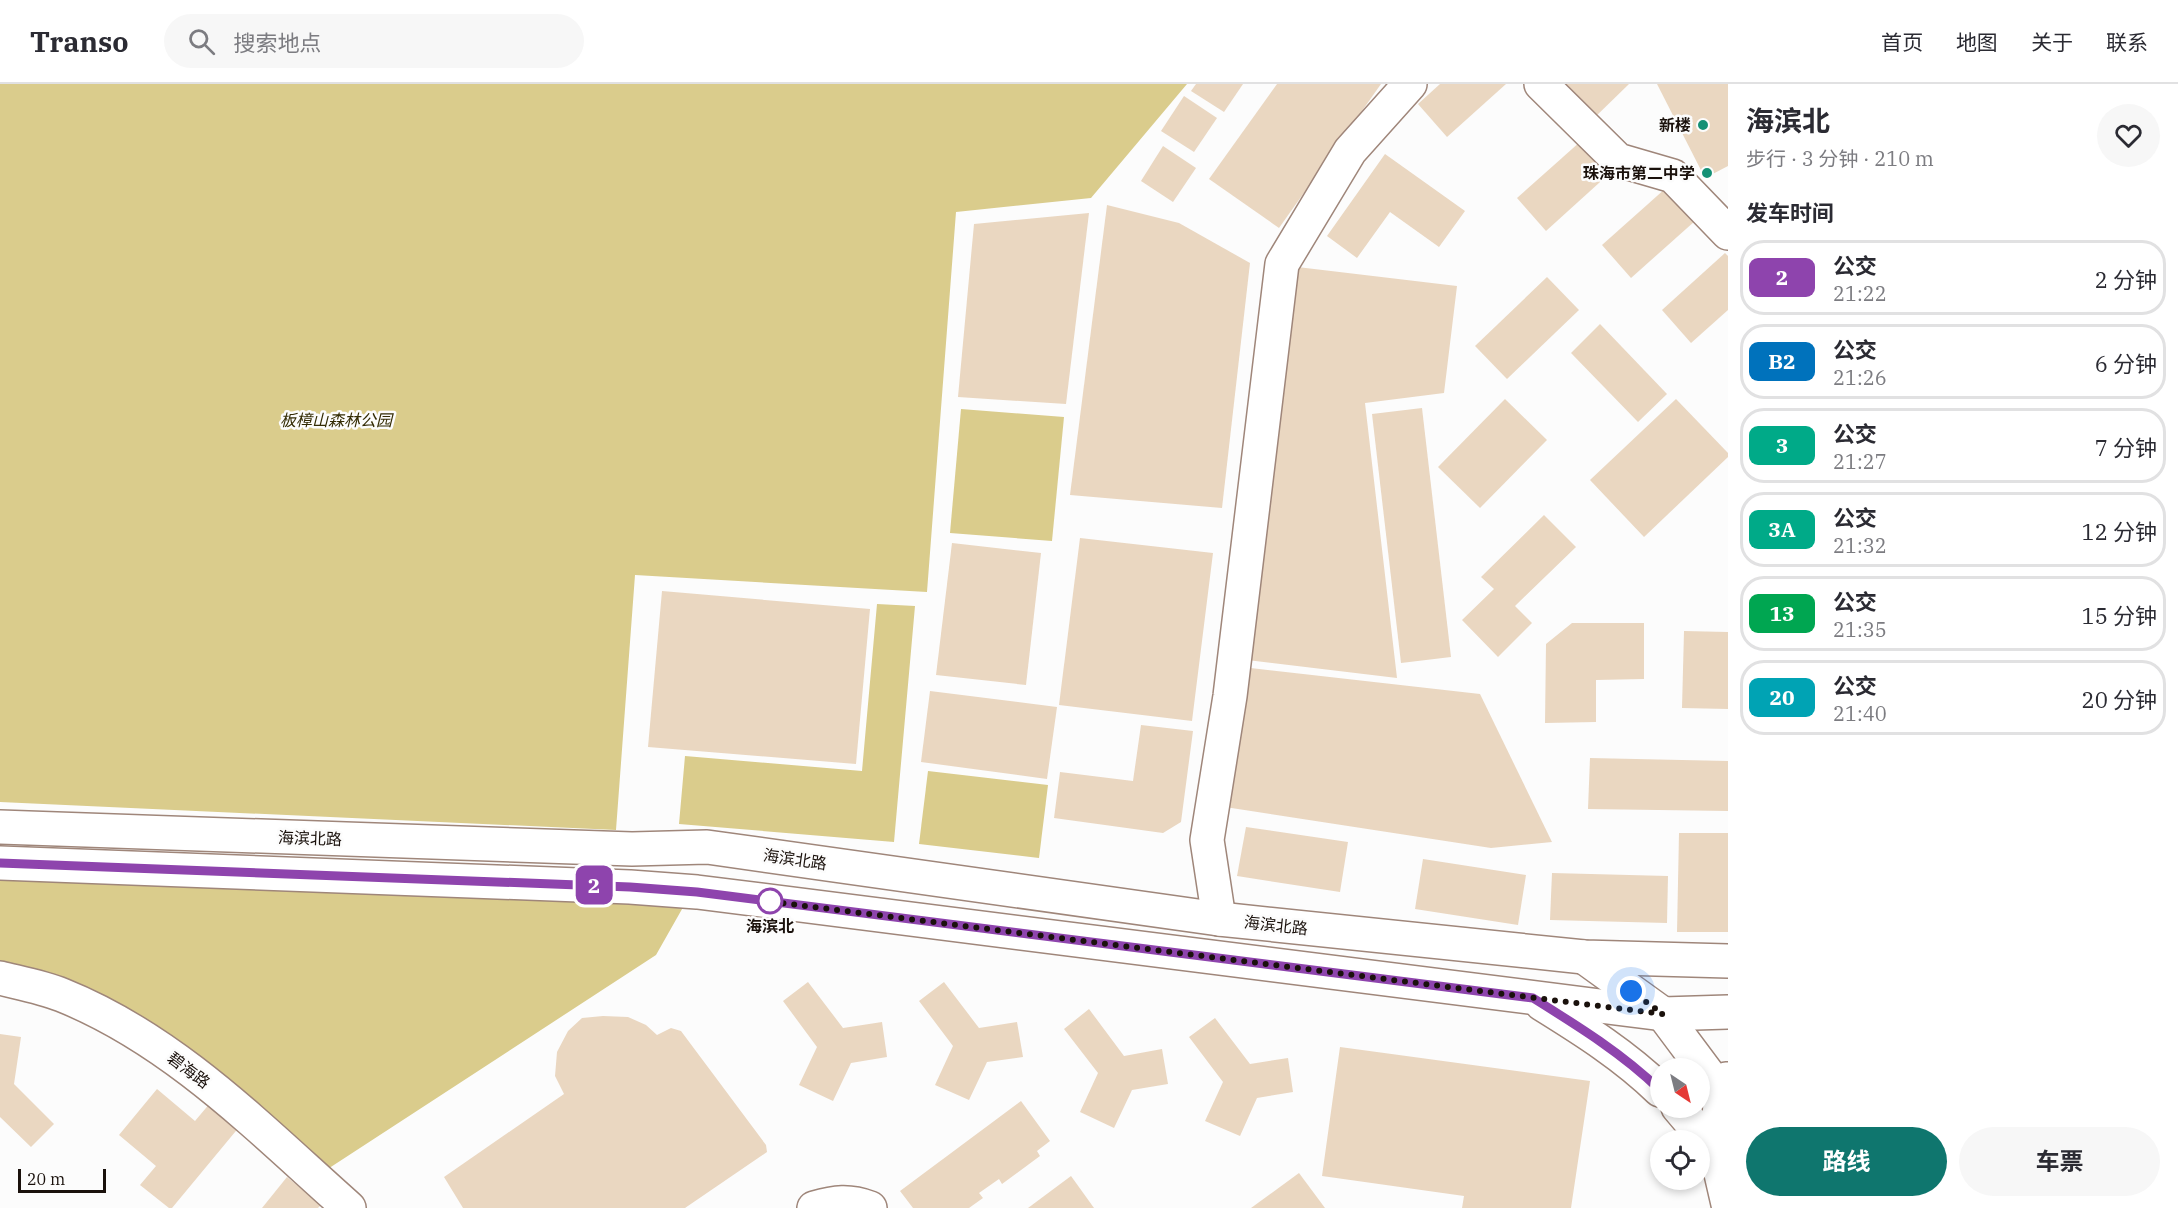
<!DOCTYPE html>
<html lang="zh">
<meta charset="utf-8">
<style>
body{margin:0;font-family:"IBM Plex Serif","Noto Sans SC",serif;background:#f7f7f7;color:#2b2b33;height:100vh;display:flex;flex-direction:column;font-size:22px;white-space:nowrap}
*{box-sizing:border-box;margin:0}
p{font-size:20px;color:#7c7c81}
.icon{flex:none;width:33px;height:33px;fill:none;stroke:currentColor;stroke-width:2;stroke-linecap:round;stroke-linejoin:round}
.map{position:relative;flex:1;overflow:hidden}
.drawer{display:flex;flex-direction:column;background:#fff;width:450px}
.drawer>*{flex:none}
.badge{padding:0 12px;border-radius:9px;font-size:21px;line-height:39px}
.needle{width:39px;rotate:145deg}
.controls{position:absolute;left:1650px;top:974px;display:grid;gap:12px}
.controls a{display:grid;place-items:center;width:60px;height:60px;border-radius:50%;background:#fff;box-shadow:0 3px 9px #0003;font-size:30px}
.scale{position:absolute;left:18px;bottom:15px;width:88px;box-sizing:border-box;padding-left:6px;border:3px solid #1a110c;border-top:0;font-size:16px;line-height:21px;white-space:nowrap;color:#1a110c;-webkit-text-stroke:4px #fcfcfc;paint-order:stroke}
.you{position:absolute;width:30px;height:30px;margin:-15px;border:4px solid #fff;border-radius:50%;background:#1a73e8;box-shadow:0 0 0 9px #1a73e833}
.map>.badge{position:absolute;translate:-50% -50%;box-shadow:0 0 0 3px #fff}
h2{padding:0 18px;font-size:22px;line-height:54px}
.round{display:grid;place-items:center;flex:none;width:63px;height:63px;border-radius:32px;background:#f7f7f7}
.overview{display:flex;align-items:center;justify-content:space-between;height:102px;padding:0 18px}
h1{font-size:28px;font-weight:700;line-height:45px}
.primary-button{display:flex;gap:12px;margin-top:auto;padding:12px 18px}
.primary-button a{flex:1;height:69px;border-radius:36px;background:#0f766e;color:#fff;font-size:24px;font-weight:700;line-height:69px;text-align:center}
.primary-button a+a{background:#f7f7f7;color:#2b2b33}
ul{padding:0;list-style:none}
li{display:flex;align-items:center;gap:18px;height:75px;margin:0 12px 9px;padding:0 6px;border:3px solid #e1e1e2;border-radius:24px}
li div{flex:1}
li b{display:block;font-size:22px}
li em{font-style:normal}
li .badge{min-width:66px;font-weight:700;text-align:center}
header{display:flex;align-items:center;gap:36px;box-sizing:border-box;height:84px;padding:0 30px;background:#fff;border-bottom:2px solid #e1e1e2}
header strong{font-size:28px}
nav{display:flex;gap:33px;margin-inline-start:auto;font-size:21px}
.search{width:420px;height:54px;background:#f7f7f7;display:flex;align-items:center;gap:15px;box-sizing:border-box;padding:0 21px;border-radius:33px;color:#7c7c81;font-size:22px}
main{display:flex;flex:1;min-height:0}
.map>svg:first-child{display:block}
.green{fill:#dacc8c}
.building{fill:#ead7c1}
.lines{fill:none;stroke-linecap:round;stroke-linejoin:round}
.minor-casing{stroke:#9f867a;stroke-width:36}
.major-casing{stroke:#9f867a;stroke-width:36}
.minor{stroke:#fff;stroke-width:33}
.major{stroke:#fff;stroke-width:33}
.line-casing{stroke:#fff;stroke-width:14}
.line{stroke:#8e44ad;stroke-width:9}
.walk{stroke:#1a110c;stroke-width:6;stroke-dasharray:0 10.8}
.poi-dot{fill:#149075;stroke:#fcfcfc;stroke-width:2}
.stop-dot{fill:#fff;stroke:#8e44ad;stroke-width:3}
.labels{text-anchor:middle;stroke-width:5;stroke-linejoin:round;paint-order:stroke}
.poi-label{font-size:16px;font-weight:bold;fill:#1a110c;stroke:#fcfcfc;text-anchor:end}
.park-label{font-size:16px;font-style:italic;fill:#332b04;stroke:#fcfcfc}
.street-label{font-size:16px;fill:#1a110c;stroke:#fcfcfc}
.stop-label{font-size:16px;font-weight:bold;fill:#1a110c;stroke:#fcfcfc}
</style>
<header>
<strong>Transo</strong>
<div class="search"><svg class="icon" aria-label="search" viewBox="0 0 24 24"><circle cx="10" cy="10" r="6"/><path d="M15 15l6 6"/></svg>搜索地点</div>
<nav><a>首页</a><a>地图</a><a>关于</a><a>联系</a></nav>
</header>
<main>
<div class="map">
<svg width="1728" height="1124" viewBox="0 0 1728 1124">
<rect width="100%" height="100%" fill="#fcfcfc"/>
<g class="green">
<path d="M 0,0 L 1187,0 L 1091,114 L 956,128 L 927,508 L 635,491 L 616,746 L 0,718 Z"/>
<path d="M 961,325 L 1064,333 L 1052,457 L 950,449 Z"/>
<path d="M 877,520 L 915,522 L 894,758 L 679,740 L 685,672 L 862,687 Z"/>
<path d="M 928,687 L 1048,701 L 1039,774 L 919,760 Z"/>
<path d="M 0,782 L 690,811 L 656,871 L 317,1092 L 196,986 L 0,892 Z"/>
</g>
<g class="building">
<path d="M 1196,0 L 1243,0 L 1224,28 L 1191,7 Z"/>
<path d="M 1277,0 L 1381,0 L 1279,144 L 1209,95 Z"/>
<path d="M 1440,0 L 1506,0 L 1447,53 L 1418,20 Z"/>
<path d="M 1556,0 L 1629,0 L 1591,37 Z"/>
<path d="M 1657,0 L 1728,0 L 1728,82 L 1705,94 Z"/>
<path d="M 1184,12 L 1217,34 L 1194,68 L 1161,47 Z"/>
<path d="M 1581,57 L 1610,89 L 1546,147 L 1517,114 Z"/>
<path d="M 1163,62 L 1196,84 L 1173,118 L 1141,97 Z"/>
<path d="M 1385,70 L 1465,127 L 1439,163 L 1390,128 L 1357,174 L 1327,152 Z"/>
<path d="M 1666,104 L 1695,137 L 1631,194 L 1602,161 Z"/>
<path d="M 1107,121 L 1179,139 L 1250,179 L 1222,424 L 1070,411 Z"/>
<path d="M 1089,129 L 1066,320 L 958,313 L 974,140 Z"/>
<path d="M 1725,169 L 1728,172 L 1728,226 L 1691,259 L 1662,226 Z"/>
<path d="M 1289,182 L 1457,202 L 1444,309 L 1365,319 L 1397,594 L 1239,575 Z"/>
<path d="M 1547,193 L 1579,226 L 1507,295 L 1475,262 Z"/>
<path d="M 1600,240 L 1667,310 L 1638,338 L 1571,269 Z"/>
<path d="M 1505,315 L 1547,356 L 1480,424 L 1438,383 Z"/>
<path d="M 1676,315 L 1728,369 L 1728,373 L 1644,453 L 1590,396 Z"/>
<path d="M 1422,324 L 1451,573 L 1401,579 L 1372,330 Z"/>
<path d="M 1544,431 L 1576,463 L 1515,522 L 1532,539 L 1498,573 L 1462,536 L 1494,505 L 1481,493 Z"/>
<path d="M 1080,454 L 1213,469 L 1192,637 L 1059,621 Z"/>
<path d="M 952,459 L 1041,469 L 1026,601 L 936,591 Z"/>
<path d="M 662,507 L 870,525 L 856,680 L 648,663 Z"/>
<path d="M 1572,539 L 1644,539 L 1644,595 L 1596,596 L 1596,638 L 1545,639 L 1546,560 Z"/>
<path d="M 1684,547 L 1728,548 L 1728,625 L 1682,624 Z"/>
<path d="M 1242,583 L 1480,610 L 1552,758 L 1491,764 L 1225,723 Z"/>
<path d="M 930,607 L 1057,623 L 1047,695 L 921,678 Z"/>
<path d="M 1141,641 L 1193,647 L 1181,738 L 1163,749 L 1054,734 L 1060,688 L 1133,697 Z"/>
<path d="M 1590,674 L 1728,677 L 1728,727 L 1588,725 Z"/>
<path d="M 1246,743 L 1348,758 L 1340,808 L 1237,792 Z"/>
<path d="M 1679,749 L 1728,749 L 1728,848 L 1677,848 Z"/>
<path d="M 1423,775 L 1526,791 L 1518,841 L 1415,825 Z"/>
<path d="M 1552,789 L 1668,792 L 1667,839 L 1550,836 Z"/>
<path d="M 808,898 L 843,944 L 882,938 L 887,973 L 851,979 L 833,1017 L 799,1001 L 817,963 L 783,917 Z"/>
<path d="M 944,898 L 979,944 L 1017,938 L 1023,973 L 987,978 L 969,1016 L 935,1001 L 953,962 L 919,917 Z"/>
<path d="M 1089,925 L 1124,972 L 1162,965 L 1168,1000 L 1132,1006 L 1114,1044 L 1080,1028 L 1098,989 L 1064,945 Z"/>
<path d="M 603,932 L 628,933 L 646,941 L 657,951 L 671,944 L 681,947 L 766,1061 L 767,1068 L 685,1124 L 463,1124 L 444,1093 L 564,1010 L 555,992 L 557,968 L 568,947 L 582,934 Z"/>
<path d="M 1215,934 L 1250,980 L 1288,974 L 1293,1008 L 1257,1014 L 1240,1052 L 1205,1037 L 1223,998 L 1189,953 Z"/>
<path d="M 0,950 L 21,953 L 14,1000 L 54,1040 L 31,1063 L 0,1033 Z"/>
<path d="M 1340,963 L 1590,997 L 1571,1124 L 1462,1124 L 1464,1112 L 1322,1092 Z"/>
<path d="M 157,1005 L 195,1037 L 211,1018 L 240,1042 L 172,1124 L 169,1124 L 140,1101 L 156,1082 L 119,1051 Z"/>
<path d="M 1021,1017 L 1050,1057 L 1037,1067 L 1040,1072 L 1002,1100 L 999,1095 L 979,1109 L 983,1114 L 969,1124 L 913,1124 L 900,1107 Z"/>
<path d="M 1299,1089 L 1325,1124 L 1251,1124 Z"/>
<path d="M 1071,1092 L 1094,1124 L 1028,1124 Z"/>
<path d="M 287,1093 L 321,1121 L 318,1124 L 262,1124 Z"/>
</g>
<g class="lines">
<g class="minor-casing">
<g id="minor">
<path d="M 1541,0 L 1618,76 L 1673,92 L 1728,149"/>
<path d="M 1219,835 L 1207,756 L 1230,612 L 1282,180 L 1350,67 L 1410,0"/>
<path d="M 0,894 C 20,899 42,903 62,911 C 174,956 260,1045 349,1124"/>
<path d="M 814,1124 C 835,1118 849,1116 870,1124"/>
</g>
</g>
<g class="major-casing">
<g id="major">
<path d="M 0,743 L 632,765 L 707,763 L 1219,835 L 1584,873 L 1728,877"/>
<path d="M 0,779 L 630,803 L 697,808 L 1663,930 L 1728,928"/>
<path d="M 1584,873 L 1663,930 L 1728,1017"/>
<path d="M 1542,920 C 1584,946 1625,972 1660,1006"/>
<path d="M 1726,995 L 1721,1008 L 1716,1068 L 1728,1120"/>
<path d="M 1678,1023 L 1716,1068"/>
</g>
</g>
<use href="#minor" class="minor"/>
<use href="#major" class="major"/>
</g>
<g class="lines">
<g class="line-casing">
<path id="line" d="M 0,779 L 630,803 L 697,808 L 1533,914 C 1578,942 1623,970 1660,1006"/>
</g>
<use href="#line" class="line"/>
<path class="walk" d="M 770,817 L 766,817 L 1663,930 L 1631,907"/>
</g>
<g class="poi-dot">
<circle cx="1703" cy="41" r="6"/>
<circle cx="1707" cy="89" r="6"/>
</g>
<circle class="stop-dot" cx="770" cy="817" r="12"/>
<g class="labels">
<g class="poi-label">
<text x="1691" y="47">新楼</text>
<text x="1695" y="95">珠海市第二中学</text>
</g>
<g class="park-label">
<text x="336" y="342">板樟山森林公园</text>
</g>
<g class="street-label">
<text transform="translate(310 754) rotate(2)" y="6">海滨北路</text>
<text transform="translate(795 775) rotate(8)" y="6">海滨北路</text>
<text transform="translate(1276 841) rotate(6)" y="6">海滨北路</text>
<text transform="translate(189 986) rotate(37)" y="6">碧海路</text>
</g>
<g class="stop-label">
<text x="770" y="848">海滨北</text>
</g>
</g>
</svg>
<div class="controls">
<a><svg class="needle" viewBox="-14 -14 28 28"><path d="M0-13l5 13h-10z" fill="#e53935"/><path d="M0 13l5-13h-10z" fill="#7c7c81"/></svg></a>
<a><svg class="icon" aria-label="locate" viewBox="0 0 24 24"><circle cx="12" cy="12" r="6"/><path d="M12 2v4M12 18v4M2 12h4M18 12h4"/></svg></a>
</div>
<div class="scale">20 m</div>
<div class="you" style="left:1631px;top:907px"></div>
<b class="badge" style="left:594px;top:801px;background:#8e44ad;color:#fff">2</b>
</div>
<section class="drawer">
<div class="overview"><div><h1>海滨北</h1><p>步行 · 3 分钟 · 210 m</p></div><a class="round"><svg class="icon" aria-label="heart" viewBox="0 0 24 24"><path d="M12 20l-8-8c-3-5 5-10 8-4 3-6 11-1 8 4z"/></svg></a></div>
<h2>发车时间</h2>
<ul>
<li><span class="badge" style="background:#8e44ad;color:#fff">2</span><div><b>公交</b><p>21:22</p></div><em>2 分钟</em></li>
<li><span class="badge" style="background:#0072bc;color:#fff">B2</span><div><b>公交</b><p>21:26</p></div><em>6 分钟</em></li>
<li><span class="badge" style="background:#0a8;color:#fff">3</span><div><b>公交</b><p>21:27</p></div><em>7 分钟</em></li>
<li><span class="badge" style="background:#0a8;color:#fff">3A</span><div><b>公交</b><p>21:32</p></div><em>12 分钟</em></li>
<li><span class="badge" style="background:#00a651;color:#fff">13</span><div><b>公交</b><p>21:35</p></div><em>15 分钟</em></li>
<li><span class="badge" style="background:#00a3b4;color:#fff">20</span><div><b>公交</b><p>21:40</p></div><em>20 分钟</em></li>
</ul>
<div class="primary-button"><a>路线</a><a>车票</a></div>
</section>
</main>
